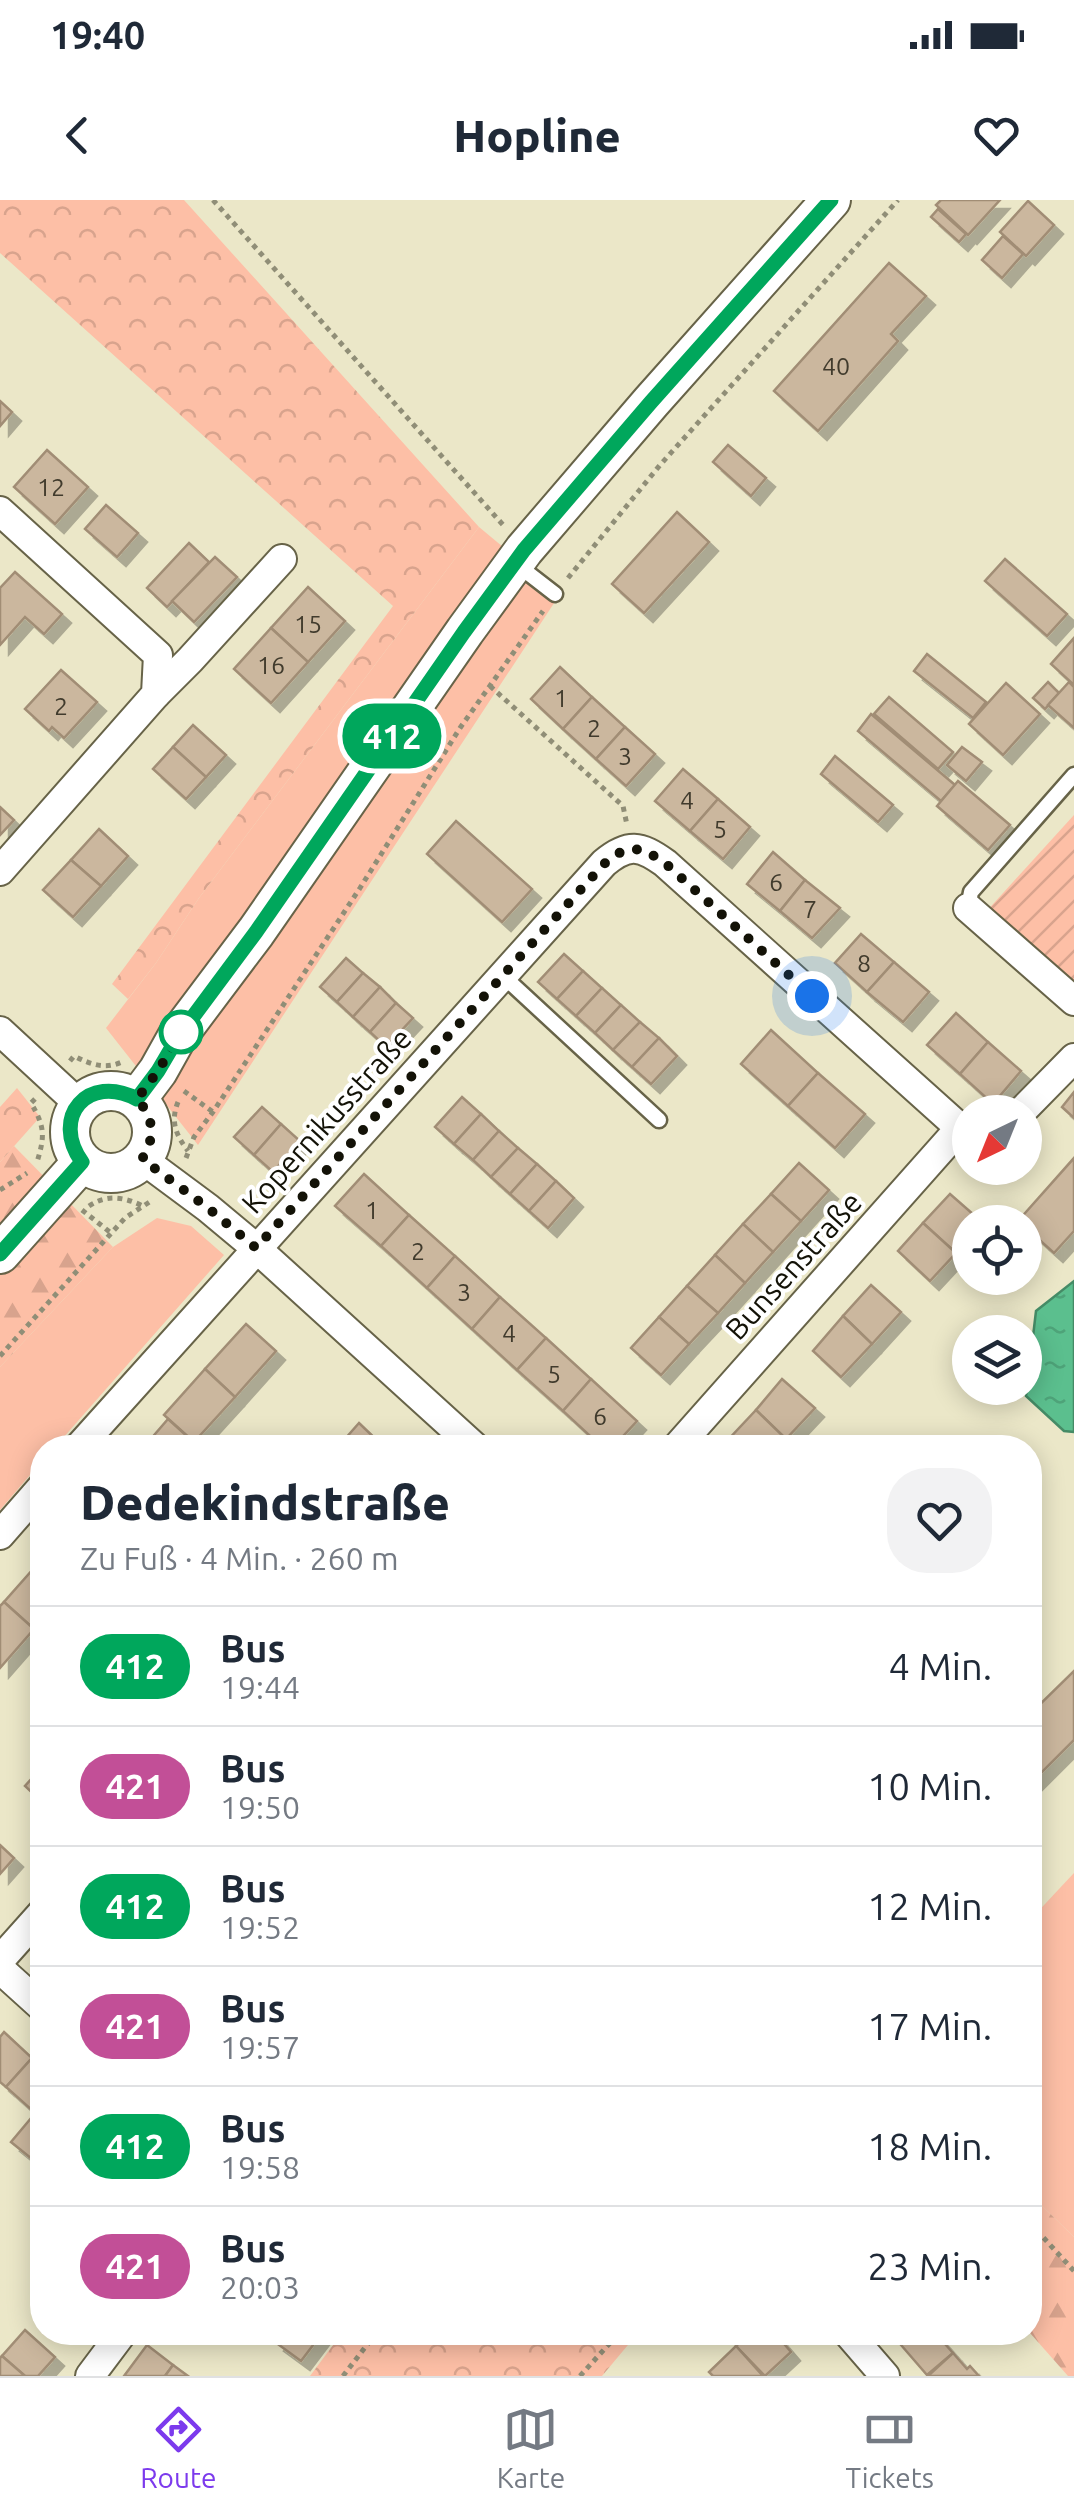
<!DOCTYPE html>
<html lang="de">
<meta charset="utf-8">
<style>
body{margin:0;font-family:Ubuntu,sans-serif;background:#f2f2f3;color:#1f2937;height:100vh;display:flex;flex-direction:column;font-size:38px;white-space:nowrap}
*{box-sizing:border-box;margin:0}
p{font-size:32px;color:#747a83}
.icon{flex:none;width:55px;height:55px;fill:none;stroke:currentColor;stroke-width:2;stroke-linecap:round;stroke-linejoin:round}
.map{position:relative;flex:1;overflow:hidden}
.panel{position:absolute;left:30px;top:1235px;width:1012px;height:910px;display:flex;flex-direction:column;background:#fff;border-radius:40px;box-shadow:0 5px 25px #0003}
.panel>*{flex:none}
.badge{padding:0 20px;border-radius:32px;font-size:35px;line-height:65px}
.needle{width:65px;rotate:223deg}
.buttons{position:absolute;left:952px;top:895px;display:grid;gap:20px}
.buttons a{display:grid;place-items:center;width:90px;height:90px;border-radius:50%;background:#fff;box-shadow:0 5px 25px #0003;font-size:50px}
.you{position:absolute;width:50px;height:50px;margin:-25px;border:8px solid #fff;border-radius:50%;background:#1a73e8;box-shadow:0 0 0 15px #1a73e833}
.map>.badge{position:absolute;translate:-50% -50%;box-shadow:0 0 0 5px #fff}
.round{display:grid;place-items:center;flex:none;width:105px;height:105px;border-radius:40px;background:#f2f2f3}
.overview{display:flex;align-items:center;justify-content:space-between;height:170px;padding:0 50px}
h1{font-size:48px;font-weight:800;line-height:75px}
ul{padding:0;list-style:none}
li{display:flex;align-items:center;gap:30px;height:120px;padding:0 50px;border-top:2px solid #e0e1e3}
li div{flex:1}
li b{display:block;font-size:38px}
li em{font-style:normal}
li .badge{min-width:110px;font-weight:700;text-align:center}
.status{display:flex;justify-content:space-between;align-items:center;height:70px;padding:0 50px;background:#fff;direction:ltr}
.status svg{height:28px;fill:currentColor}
header{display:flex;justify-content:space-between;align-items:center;height:130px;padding:0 50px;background:#fff;font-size:45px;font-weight:800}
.menu{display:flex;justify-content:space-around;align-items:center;height:140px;border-top:2px solid #e0e1e3;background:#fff;font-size:28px;color:#747a83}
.menu a{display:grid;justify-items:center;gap:5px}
.menu .active{color:#7c3aed}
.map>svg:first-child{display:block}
.grass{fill:#fdbfa6}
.forest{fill:url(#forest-firs)}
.park{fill:url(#park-crowns)}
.garden{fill:url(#garden-furrows)}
.water{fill:url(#water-ripples);stroke:#458b66;stroke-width:2.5}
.building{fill:#cbb79e;stroke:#a18d75;stroke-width:2.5;filter:url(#shadow)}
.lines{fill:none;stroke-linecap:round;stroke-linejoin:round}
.service-casing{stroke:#676348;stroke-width:19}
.minor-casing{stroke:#676348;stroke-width:32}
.secondary-casing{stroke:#676348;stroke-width:42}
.path{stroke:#908e77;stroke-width:5;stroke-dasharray:5 5;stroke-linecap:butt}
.service{stroke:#fff;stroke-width:14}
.minor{stroke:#fff;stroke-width:28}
.secondary{stroke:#fff;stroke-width:38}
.line-casing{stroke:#fff;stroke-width:22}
.line{stroke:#00a75c;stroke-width:15}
.walk{stroke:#131207;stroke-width:10;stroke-dasharray:0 18}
.stop-dot{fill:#fff;stroke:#00a75c;stroke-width:5}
.labels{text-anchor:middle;stroke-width:8;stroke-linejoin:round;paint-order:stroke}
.number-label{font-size:25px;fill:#413b2d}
.street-label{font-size:30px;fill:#131207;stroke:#fff}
</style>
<div class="status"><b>19:40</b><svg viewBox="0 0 49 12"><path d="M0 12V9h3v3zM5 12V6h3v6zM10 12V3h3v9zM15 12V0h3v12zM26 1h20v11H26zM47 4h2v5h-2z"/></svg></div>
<header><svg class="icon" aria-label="back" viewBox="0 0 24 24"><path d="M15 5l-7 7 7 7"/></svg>Hopline<svg class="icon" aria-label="heart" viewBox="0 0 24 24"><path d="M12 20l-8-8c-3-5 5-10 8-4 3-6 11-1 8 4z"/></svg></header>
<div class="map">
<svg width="1074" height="2176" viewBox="0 0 1074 2176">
<defs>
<pattern id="forest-firs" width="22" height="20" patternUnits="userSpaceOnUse" patternTransform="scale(2.5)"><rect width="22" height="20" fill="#fdbfa6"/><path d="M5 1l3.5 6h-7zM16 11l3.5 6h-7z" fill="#d8a38d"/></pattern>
<pattern id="park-crowns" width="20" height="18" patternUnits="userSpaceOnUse" patternTransform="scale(2.5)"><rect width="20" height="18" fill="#fdbfa6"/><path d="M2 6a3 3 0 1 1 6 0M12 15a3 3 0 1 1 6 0" fill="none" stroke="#d8a38d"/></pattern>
<pattern id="garden-furrows" width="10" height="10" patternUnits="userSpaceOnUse" patternTransform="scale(2.5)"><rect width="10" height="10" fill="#fdbfa6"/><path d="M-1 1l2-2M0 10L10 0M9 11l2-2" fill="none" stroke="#d8a38d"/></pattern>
<pattern id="water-ripples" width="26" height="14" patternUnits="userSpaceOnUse" patternTransform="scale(2.5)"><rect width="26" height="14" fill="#5bbf8e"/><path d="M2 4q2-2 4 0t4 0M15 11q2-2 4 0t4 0" fill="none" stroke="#4ea379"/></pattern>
<filter id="shadow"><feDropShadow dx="9" dy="9" stdDeviation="0" flood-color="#0004"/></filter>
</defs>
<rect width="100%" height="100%" fill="#ebe7c8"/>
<g class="grass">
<path d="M 479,327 L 560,394 L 198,945 L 106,828 L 156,763 L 199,698 Z"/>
<path d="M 157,1018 L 191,1026 L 224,1055 L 55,1247 L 42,1248 L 42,1261 L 0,1310 L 0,1167 L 113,1047 Z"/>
<path d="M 1074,1673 L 1074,2037 L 1030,1994 L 1030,1720 Z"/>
</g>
<g class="forest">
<path d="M 14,946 L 113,1047 L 0,1167 L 0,962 Z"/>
<path d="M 1030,1994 L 1074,2037 L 1074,2176 L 1068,2176 L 1030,2133 Z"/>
</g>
<g class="park">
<path d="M 0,0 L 184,0 L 479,327 L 199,698 L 156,763 L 128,799 L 112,784 L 393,406 L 0,53 Z"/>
<path d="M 17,888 L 40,917 L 0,962 L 0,907 Z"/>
<path d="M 342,2133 L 342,2132 L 638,2133 L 602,2176 L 310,2176 Z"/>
</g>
<path class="garden" d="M 1074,615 L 1074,792 L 984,714 Z"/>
<path class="water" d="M 1074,1081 L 1074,1232 L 1064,1231 L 1026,1196 L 1036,1111 Z"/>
<g class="building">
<path d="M 941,0 L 1000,0 L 968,35 L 936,5 Z"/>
<path d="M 1028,1 L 1054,25 L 1026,56 L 1000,32 Z"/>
<path d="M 938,9 L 966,34 L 959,42 L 931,17 Z"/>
<path d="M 1003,36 L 1023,54 L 1002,78 L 982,60 Z"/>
<path d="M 889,63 L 926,96 L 891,134 L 898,141 L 818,231 L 774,191 Z"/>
<path d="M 0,201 L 12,212 L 0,226 Z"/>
<path d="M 728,245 L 766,278 L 751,296 L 713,262 Z"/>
<path d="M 47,250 L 88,287 L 55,324 L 14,287 Z"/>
<path d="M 106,305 L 138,333 L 117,357 L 85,329 Z"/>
<path d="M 677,312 L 709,342 L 644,413 L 612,384 Z"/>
<path d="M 189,343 L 209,362 L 167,407 L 147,388 Z"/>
<path d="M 215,357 L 237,377 L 194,422 L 172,401 Z"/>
<path d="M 1005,359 L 1067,414 L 1047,436 L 985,381 Z"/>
<path d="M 15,372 L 62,414 L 44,434 L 25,417 L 0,445 L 0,388 Z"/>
<path d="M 308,387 L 345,421 L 308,462 L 271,428 Z"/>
<path d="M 271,428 L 308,462 L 271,503 L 234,469 Z"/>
<path d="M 1074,438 L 1074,485 L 1051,464 Z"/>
<path d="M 927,454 L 986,502 L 973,518 L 914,471 Z"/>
<path d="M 560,467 L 592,497 L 563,529 L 531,499 Z"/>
<path d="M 61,470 L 97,502 L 64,538 L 52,527 L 49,531 L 25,509 Z"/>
<path d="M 1048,482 L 1059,493 L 1045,509 L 1033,498 Z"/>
<path d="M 1069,482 L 1074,487 L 1074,528 L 1048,505 Z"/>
<path d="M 1006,483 L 1040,514 L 1003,555 L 969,524 Z"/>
<path d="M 592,497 L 625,527 L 596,559 L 563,529 Z"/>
<path d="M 889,497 L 953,552 L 938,569 L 874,514 Z"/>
<path d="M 871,514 L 955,585 L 941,601 L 858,531 Z"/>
<path d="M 193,525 L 226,555 L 206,577 L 173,547 Z"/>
<path d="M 625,527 L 655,554 L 626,586 L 596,559 Z"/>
<path d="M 173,547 L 206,577 L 186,599 L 153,569 Z"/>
<path d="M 962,547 L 982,562 L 966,581 L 947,565 Z"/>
<path d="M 835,556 L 893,605 L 878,622 L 821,574 Z"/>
<path d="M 683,569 L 718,599 L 690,631 L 655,601 Z"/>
<path d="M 958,581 L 1010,625 L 988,650 L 937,606 Z"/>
<path d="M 718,599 L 750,627 L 723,659 L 690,631 Z"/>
<path d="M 0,607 L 14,620 L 0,635 Z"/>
<path d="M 456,621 L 532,689 L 502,722 L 427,654 Z"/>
<path d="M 99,629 L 128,656 L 101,686 L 71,660 Z"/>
<path d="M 773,652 L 805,680 L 780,711 L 747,684 Z"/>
<path d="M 71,660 L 101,686 L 73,717 L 43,690 Z"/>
<path d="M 805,680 L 840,708 L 812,738 L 780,711 Z"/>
<path d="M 861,734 L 894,762 L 867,792 L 835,763 Z"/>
<path d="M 564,754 L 583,771 L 557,799 L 538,782 Z"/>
<path d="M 346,758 L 363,773 L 337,802 L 320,787 Z"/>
<path d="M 894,762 L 929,792 L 903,822 L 867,792 Z"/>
<path d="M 583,771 L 602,788 L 576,816 L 557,799 Z"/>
<path d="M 363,773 L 380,787 L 353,817 L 337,802 Z"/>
<path d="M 380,787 L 396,803 L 370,832 L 353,817 Z"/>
<path d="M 602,788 L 621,805 L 595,833 L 576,816 Z"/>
<path d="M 396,803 L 413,818 L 386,847 L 370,832 Z"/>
<path d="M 621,805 L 640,822 L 613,850 L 595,833 Z"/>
<path d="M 956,813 L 988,842 L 960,874 L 927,845 Z"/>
<path d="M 640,822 L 659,838 L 632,867 L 613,850 Z"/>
<path d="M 771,830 L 818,873 L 788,906 L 741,864 Z"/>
<path d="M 659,838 L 677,856 L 651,884 L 632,867 Z"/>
<path d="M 988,842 L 1021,871 L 993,904 L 960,874 Z"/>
<path d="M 818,873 L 865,914 L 835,948 L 788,906 Z"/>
<path d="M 1074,892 L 1074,918 L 1062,907 Z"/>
<path d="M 462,897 L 481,914 L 454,944 L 435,927 Z"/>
<path d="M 262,907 L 281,924 L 254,955 L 234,937 Z"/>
<path d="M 481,914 L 499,931 L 473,960 L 454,944 Z"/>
<path d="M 281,924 L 300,941 L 273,972 L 254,955 Z"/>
<path d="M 499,931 L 518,948 L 491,977 L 473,960 Z"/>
<path d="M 518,948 L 537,964 L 510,994 L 491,977 Z"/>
<path d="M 1074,958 L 1074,1031 L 1054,1053 L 1025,1027 L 1025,1022 L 1018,1021 Z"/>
<path d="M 799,963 L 829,990 L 801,1021 L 771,994 Z"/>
<path d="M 537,964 L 556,981 L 529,1011 L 510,994 Z"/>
<path d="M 364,974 L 409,1015 L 381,1046 L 335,1006 Z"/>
<path d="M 556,981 L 574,998 L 548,1028 L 529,1011 Z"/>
<path d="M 771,994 L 801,1021 L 773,1052 L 743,1024 Z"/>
<path d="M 950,994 L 982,1022 L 970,1022 L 970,1038 L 956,1053 L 923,1023 Z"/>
<path d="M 409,1015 L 455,1056 L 427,1088 L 381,1046 Z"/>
<path d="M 923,1023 L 956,1053 L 930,1081 L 898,1051 Z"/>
<path d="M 743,1024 L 773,1052 L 745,1083 L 715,1055 Z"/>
<path d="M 715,1055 L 745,1083 L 718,1113 L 687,1086 Z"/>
<path d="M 455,1056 L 500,1097 L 472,1129 L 427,1088 Z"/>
<path d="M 871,1085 L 901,1112 L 872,1144 L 843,1116 Z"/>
<path d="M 687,1086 L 718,1113 L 689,1144 L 659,1117 Z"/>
<path d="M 500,1097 L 546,1138 L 517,1170 L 472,1129 Z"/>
<path d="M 843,1116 L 872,1144 L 841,1177 L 813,1151 Z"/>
<path d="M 659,1117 L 689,1144 L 661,1175 L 631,1148 Z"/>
<path d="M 246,1124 L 276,1151 L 235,1197 L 205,1169 Z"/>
<path d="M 546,1138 L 591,1179 L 563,1211 L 517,1170 Z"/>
<path d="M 205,1169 L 235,1197 L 194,1242 L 164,1215 Z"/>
<path d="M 591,1179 L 637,1221 L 612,1248 L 603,1248 L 563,1211 Z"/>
<path d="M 782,1179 L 815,1208 L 786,1239 L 756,1210 Z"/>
<path d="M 756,1210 L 786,1239 L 778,1248 L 732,1248 L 726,1242 Z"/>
<path d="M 168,1219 L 199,1247 L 198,1248 L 143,1248 Z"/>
<path d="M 359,1223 L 385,1248 L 337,1248 Z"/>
<path d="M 42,1359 L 42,1420 L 34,1429 L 4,1402 Z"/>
<path d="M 4,1402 L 34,1429 L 0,1468 L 0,1406 Z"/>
<path d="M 1074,1471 L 1074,1540 L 1030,1584 L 1030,1514 Z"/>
<path d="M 42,1567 L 42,1602 L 25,1586 Z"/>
<path d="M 0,1645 L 14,1658 L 0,1674 Z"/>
<path d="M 4,1832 L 32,1858 L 6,1887 L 0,1882 L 0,1837 Z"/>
<path d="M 32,1858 L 42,1867 L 42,1902 L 34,1912 L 6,1887 Z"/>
<path d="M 32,1917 L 42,1925 L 42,1947 L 32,1959 L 11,1942 Z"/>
<path d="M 25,2130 L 55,2157 L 38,2176 L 25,2176 L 2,2156 Z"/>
<path d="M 282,2132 L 323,2132 L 301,2161 L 275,2142 Z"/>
<path d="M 751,2132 L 774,2132 L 791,2152 L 765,2176 L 736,2146 Z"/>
<path d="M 916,2132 L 941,2132 L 938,2136 L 953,2153 L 927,2175 L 901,2145 Z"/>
<path d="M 147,2145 L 173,2165 L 165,2176 L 124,2176 Z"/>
<path d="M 736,2146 L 763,2176 L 713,2176 L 709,2172 Z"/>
<path d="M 953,2153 L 967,2169 L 970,2166 L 979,2176 L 928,2176 Z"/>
<path d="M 2,2156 L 25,2176 L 0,2176 L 0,2158 Z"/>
<path d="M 173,2165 L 188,2176 L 165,2176 Z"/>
</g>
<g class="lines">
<g class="service-casing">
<g id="service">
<path d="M 515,363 L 555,394"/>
<path d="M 968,708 L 971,692 L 1074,575"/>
<path d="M 502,775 L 659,920"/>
</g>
</g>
<g class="minor-casing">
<g id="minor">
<path d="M 0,311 L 158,455 L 156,494 L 0,671"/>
<path d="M 156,494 L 190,460 L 282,359"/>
<path d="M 968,708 L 1074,801"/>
<path d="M 0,831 L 79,904"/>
<path d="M 1021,912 L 1074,858"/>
<path d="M 142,959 L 208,1008 L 256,1048 L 476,1248"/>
<path d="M 78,1248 L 604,663 C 628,643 640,645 665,663 L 960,928 L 676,1248"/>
<path d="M 0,1335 L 42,1287"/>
<path d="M 0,1760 L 42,1713"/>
<path d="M 0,1769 L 42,1807"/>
<path d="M 847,2132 L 885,2176"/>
<path d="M 90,2176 L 123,2132"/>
</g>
</g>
<g class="secondary-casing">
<g id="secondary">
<circle cx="111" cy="932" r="41"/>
<path d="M 137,899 L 158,871 L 177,837 L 256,732 L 465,431 L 524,350 L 651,202 L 831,0"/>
<path d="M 0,1054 L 82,962"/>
</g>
</g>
<g class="path">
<path d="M 213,0 L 504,326"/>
<path d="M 568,378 L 660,265 L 898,0"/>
<path d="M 490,486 L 623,606 L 627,625"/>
<path d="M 70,861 L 74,856 C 92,865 106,870 124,861"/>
<path d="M 184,891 L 213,912"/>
<path d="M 35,899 L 31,903 C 45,927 45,936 37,962"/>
<path d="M 178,902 C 170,922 176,935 188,951"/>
<path d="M 186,958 L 194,937 L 213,912 L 360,688 L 460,528 L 543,411"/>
<path d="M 0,990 L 27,973"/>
<path d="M 89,1006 C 107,994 124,997 143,1006"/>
<path d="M 82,1010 L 111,1033"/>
<path d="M 0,1156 L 125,1018 L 151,1001"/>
<path d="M 1030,2023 L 1074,2071"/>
<path d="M 343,2176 L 377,2132"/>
<path d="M 580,2176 L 620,2132"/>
</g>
<use href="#service" class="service"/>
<use href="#minor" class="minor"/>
<use href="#secondary" class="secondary"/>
</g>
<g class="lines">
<g class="line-casing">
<path id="line" d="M 0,1054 L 82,962 C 50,917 88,873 137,899 L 158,871 L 178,837 L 256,732 L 464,432 L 524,350 L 651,202 L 831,0"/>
</g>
<use href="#line" class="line"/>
<path class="walk" d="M 181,832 L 158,871 L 137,899 C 154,918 156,937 142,959 L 208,1008 L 256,1048 L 604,664 C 628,643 640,646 665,663 L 812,796"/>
</g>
<circle class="stop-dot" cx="181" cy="832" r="20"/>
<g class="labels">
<g class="number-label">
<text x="836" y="175">40</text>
<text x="51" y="296">12</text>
<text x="308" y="433">15</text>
<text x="271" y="474">16</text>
<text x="561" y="507">1</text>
<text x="61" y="515">2</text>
<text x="594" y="537">2</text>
<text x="625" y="565">3</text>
<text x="687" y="609">4</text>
<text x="720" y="638">5</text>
<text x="776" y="691">6</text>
<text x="810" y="718">7</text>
<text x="864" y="772">8</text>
<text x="372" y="1019">1</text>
<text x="418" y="1060">2</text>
<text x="464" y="1101">3</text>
<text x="509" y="1142">4</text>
<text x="554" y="1183">5</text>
<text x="600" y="1225">6</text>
</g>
<g class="street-label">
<text transform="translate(327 921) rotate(-48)" y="10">Kopernikusstraße</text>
<text transform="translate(794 1066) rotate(-48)" y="10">Bunsenstraße</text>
</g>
</g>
</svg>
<div class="buttons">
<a><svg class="needle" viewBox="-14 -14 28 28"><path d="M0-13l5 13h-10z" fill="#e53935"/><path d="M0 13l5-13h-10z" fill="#747a83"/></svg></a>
<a><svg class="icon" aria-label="locate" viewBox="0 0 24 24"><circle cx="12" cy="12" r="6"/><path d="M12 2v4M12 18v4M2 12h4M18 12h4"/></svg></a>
<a><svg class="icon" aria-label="layers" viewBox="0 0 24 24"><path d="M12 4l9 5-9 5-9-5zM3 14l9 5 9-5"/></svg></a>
</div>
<div class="you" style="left:812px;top:796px"></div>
<b class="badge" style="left:392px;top:536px;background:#00a75c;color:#fff">412</b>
<section class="panel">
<div class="overview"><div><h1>Dedekindstraße</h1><p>Zu Fuß · 4 Min. · 260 m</p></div><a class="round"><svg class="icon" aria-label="heart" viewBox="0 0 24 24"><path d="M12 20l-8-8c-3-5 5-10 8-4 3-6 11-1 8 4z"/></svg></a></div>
<ul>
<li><span class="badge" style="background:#00a75c;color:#fff">412</span><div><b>Bus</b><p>19:44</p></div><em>4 Min.</em></li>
<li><span class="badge" style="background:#c24f97;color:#fff">421</span><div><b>Bus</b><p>19:50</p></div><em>10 Min.</em></li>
<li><span class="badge" style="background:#00a75c;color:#fff">412</span><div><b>Bus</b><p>19:52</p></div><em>12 Min.</em></li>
<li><span class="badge" style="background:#c24f97;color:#fff">421</span><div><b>Bus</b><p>19:57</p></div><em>17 Min.</em></li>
<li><span class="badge" style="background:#00a75c;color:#fff">412</span><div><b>Bus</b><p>19:58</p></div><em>18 Min.</em></li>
<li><span class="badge" style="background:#c24f97;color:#fff">421</span><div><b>Bus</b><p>20:03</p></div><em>23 Min.</em></li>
</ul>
</section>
</div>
<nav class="menu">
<a class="active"><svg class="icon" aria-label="directions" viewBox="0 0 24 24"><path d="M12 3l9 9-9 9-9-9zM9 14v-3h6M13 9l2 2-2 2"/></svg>Route</a>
<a><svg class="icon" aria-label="map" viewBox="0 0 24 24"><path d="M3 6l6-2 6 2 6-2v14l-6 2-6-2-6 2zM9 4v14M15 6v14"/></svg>Karte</a>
<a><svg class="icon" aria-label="tickets" viewBox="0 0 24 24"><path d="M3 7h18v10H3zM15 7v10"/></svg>Tickets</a>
</nav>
